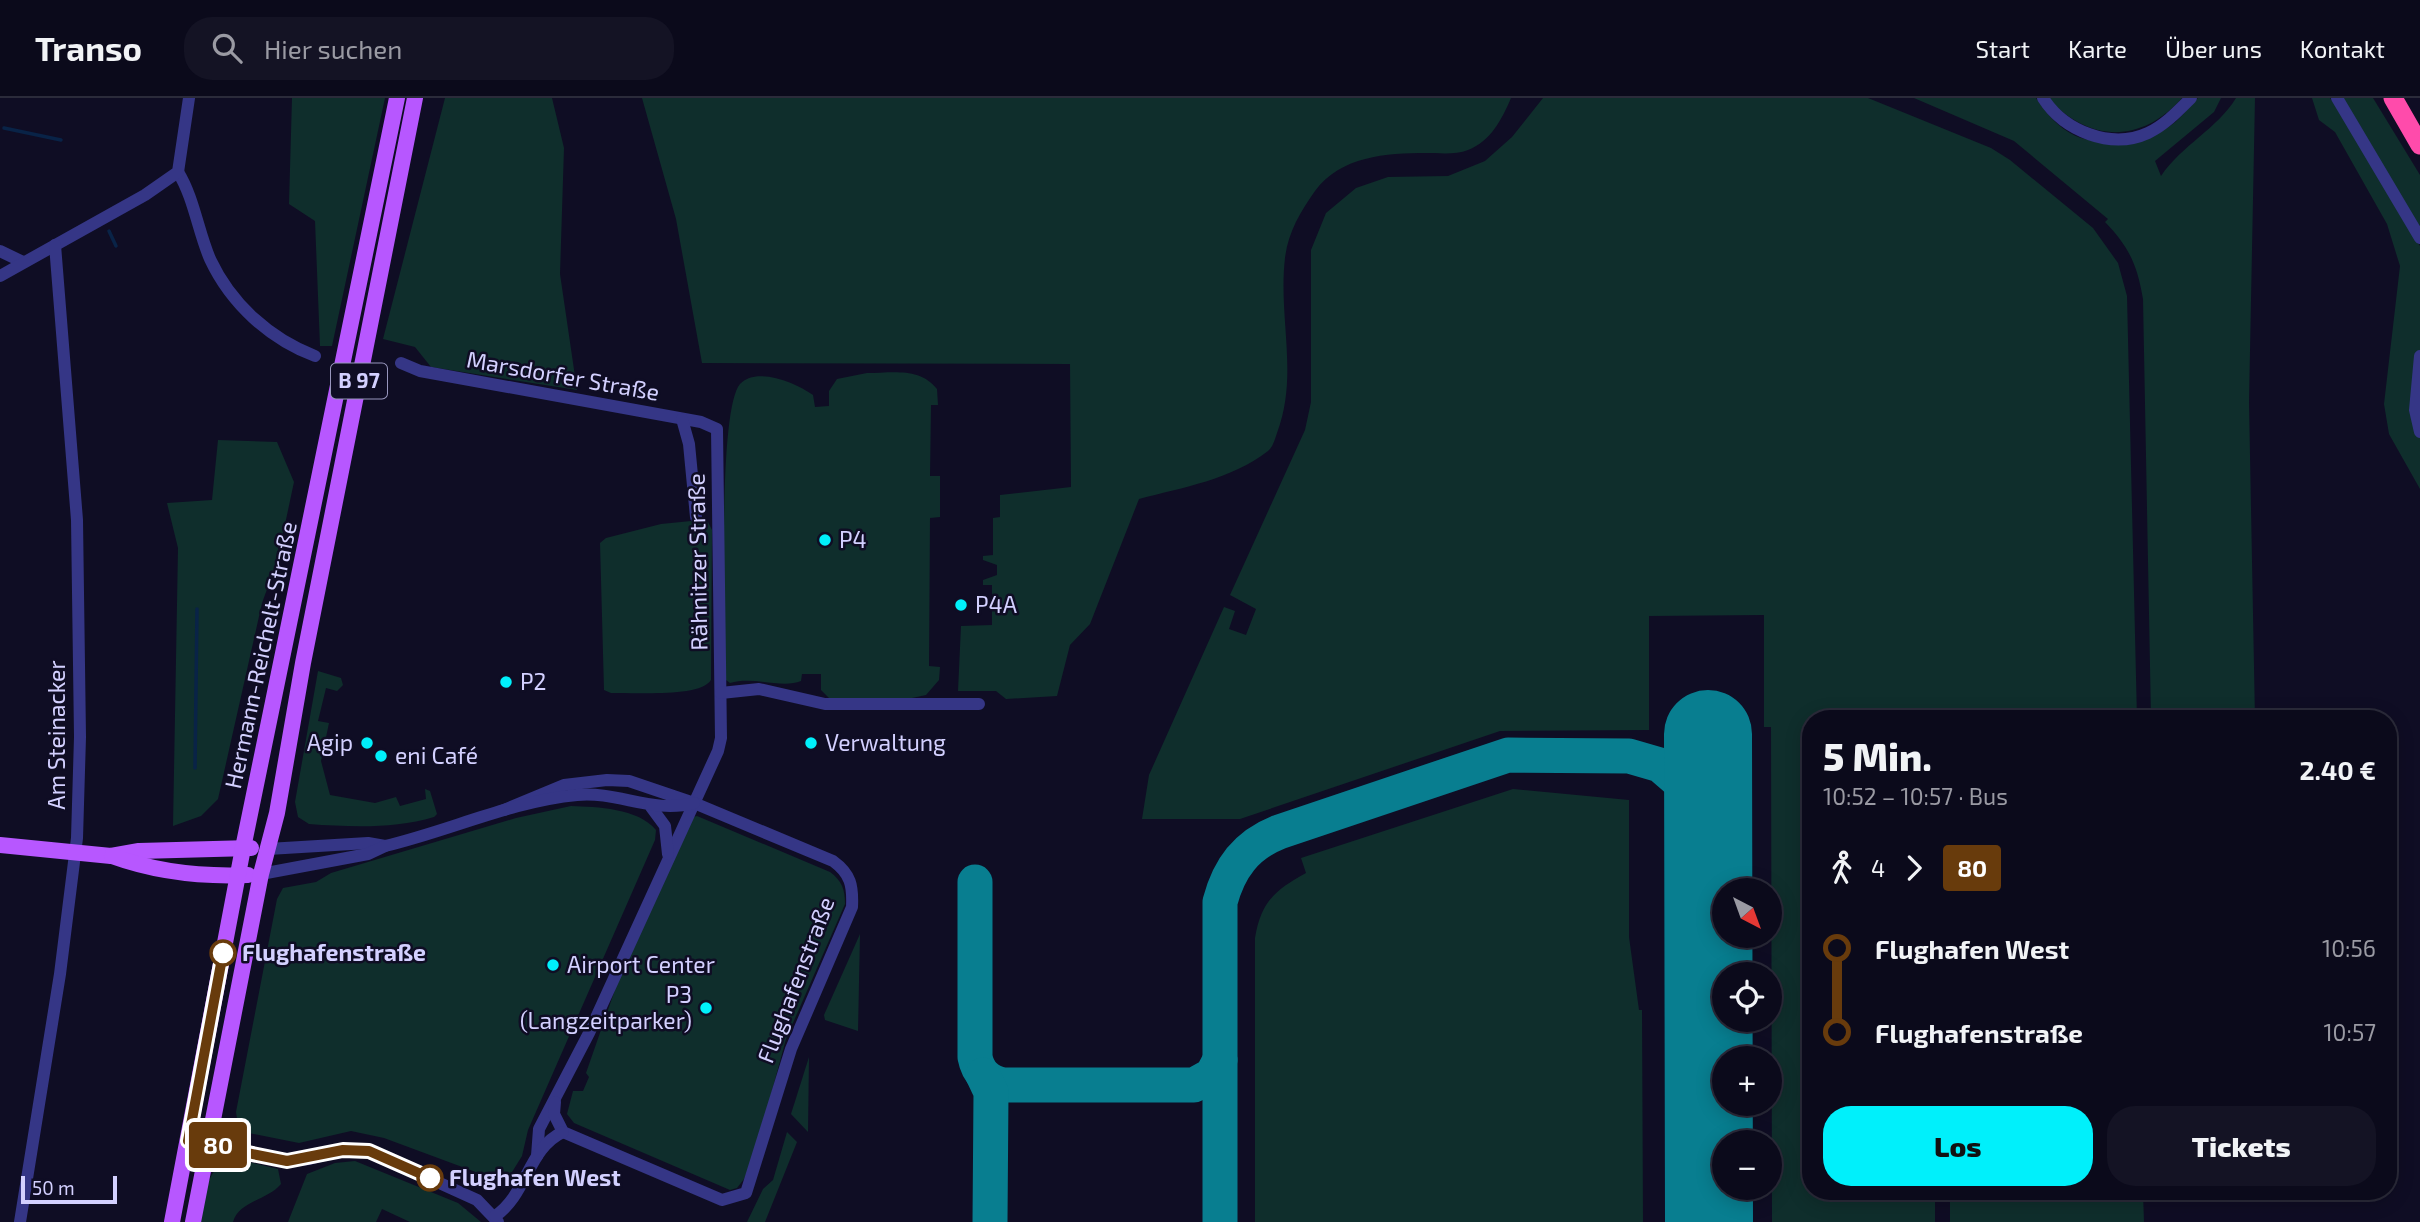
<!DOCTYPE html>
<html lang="de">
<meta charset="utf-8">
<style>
body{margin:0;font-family:"Exo 2",sans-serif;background:#141324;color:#f1f3f6;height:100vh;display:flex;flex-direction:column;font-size:26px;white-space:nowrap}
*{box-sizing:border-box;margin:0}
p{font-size:23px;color:#9a9aa3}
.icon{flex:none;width:38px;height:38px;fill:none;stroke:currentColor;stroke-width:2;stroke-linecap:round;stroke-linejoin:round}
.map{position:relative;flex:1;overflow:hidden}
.sheet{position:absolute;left:1802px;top:612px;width:595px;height:490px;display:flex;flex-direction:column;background:#0b0a1b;border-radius:28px;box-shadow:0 4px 18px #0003,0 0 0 2px #2b2b3a}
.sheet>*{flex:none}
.badge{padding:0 14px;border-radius:5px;font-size:24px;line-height:46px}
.needle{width:46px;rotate:139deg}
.fabs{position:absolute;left:1712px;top:780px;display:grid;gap:14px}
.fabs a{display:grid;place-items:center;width:70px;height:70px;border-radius:50%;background:#0b0a1b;box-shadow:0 4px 18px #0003,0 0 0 2px #2b2b3a;font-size:35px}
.scale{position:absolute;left:21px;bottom:18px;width:96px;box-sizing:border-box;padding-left:7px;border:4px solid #d3d0ff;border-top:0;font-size:19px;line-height:24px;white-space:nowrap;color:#d3d0ff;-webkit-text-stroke:5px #0f0d24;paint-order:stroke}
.map>.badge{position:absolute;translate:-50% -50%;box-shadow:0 0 0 4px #fff}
.legs{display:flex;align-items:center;gap:10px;height:77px;padding:0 21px;font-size:23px}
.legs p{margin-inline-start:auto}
.overview{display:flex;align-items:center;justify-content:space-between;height:119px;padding:0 21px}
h1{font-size:38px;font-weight:800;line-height:52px}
.primary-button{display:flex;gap:14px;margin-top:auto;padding:14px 21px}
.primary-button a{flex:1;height:80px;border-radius:28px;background:#00f0fb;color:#111;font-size:28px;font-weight:800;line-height:80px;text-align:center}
.primary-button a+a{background:#141324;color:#f1f3f6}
ul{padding:0 21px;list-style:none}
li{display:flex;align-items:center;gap:24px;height:84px;font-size:26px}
li i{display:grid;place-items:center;width:10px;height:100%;margin:0 9px;background:currentColor}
li i::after{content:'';width:18px;height:18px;margin:-9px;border:5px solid;border-radius:50%;background:#0b0a1b}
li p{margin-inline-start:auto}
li:first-child i{background:linear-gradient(#0000 50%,currentColor 0)}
li:last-child i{background:linear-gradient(currentColor 50%,#0000 0)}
header{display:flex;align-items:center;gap:42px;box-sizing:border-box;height:98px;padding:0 35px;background:#0b0a1b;border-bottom:2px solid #2b2b3a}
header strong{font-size:33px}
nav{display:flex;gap:38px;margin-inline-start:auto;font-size:24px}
.search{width:490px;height:63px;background:#141324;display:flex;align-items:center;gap:18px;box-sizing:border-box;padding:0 24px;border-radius:28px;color:#9a9aa3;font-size:26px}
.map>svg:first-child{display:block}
.green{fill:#0f2e2c}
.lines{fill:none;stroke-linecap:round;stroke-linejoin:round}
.stream{stroke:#092347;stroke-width:3.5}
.taxiway{stroke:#087e90;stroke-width:35}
.runway{stroke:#087e90;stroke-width:88}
.minor{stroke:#353686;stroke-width:12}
.major{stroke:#b757ff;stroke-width:16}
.highway{stroke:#ff4bab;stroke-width:19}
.line-1-casing{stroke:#fff;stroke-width:16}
.line-1{stroke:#683b0c;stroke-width:10}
.poi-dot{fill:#00f0fb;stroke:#0f0d24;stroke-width:2.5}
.stop-1-dot{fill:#fff;stroke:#683b0c;stroke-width:3.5}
.labels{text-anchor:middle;stroke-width:5;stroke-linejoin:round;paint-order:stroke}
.shield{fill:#0f0d24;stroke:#9896bd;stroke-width:2}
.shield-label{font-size:21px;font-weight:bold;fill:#d3d0ff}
.street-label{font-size:23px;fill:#d3d0ff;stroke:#0f0d24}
.poi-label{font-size:23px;fill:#d3d0ff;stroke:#0f0d24;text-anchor:start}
.stop-label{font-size:23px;font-weight:bold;fill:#d3d0ff;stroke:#0f0d24;text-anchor:start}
</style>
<header>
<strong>Transo</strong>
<div class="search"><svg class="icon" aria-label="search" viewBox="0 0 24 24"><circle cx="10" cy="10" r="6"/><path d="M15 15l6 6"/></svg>Hier suchen</div>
<nav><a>Start</a><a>Karte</a><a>Über uns</a><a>Kontakt</a></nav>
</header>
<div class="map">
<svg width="2420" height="1124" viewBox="0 0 2420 1124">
<rect width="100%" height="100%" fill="#0f0d24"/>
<g class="green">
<path d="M 292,0 L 385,0 L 332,248 L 320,248 L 315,123 L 289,106 Z"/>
<path d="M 445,0 L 552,0 L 564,50 L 560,176 L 577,292 L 431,269 L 415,249 L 383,241 Z"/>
<path d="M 642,0 L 1511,0 C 1502,21 1491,43 1468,52 C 1456,57 1439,55 1426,55 C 1386,55 1341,58 1315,93 C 1300,114 1288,135 1285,160 C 1278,220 1299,277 1277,335 C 1275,341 1273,349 1268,353 C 1230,382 1184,389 1139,401 L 1090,526 L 1070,547 L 1057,598 L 1006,601 L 996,593 L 958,593 L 961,528 L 992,527 L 992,487 L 983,487 L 983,482 L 997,477 L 997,467 L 983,462 L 983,458 L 993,457 L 993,420 L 1000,419 L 1000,397 L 1071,389 L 1070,266 L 702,265 L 676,121 Z"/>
<path d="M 1543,0 L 1868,0 L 1991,50 L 2010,62 L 2093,130 L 2118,165 L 2127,198 L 2137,621 L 1811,621 L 1811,1094 L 1935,1094 L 1935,1124 L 1772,1124 L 1771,629 L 1764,629 L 1764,517 L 1649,518 L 1649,632 L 1500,633 L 1240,721 L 1142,721 L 1149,677 L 1224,509 L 1235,513 L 1229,531 L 1246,537 L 1256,511 L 1230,497 L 1305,332 L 1311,304 L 1311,152 L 1326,115 L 1356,90 L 1388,79 L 1448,78 L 1485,63 L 1512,39 Z"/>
<path d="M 1914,0 L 2036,0 C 2064,43 2093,51 2141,37 C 2149,35 2160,34 2167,30 C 2179,23 2189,9 2198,0 L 2221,0 L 2214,14 L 2155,63 L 2161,78 C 2182,47 2217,31 2236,0 L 2255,0 L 2249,304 L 2255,621 L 2151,621 L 2143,201 C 2137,166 2129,149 2105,124 L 2108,121 L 2014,43 Z"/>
<path d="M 2048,0 L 2182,0 C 2141,46 2089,45 2048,0 Z"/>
<path d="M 2312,0 L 2330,0 L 2339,12 L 2420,148 L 2420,391 L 2389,336 L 2384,306 L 2400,168 L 2387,126 L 2335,34 L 2319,22 Z"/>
<path d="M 2343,0 L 2373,0 L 2420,77 L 2420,130 Z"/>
<path d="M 867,275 C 892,275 920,269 937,291 L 938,307 L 931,307 L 930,378 L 940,378 L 940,419 L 930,420 L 929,568 L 940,569 L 939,582 L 926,597 L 912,600 L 829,600 L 821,592 L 821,576 L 802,576 L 801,583 C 782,591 754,578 730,585 L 726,582 C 725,535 717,313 740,286 C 756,268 797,285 813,297 L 815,309 L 829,308 L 829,293 L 837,281 Z"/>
<path d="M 218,342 L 277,344 L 294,384 L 277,464 L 262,505 L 218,701 L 201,718 L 173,728 L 178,450 L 167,405 L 212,402 Z"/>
<path d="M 701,422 L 708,424 L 712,432 L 711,582 C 700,600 632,594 611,595 L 604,592 L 600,445 L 606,440 L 661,426 Z"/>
<path d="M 318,573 L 341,580 L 343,587 L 337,593 L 326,590 L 318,623 L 329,625 L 321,663 L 330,697 L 375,705 L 396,699 L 400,708 L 426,701 L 425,691 L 430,693 L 437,716 L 434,719 C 394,731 351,729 309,726 L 298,719 L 295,704 Z"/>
<path d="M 1513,691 L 1629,702 L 1629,839 L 1639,912 L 1642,912 L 1643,1124 L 1255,1124 L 1255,840 C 1261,804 1275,792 1306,775 L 1301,760 Z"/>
<path d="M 571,708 C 597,709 638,710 656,732 L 655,742 L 528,1032 L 522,1058 L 504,1087 L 493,1087 L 473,1073 L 384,1040 L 351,1033 L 299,1045 L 244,1034 L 238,1027 L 236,1014 L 277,801 L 283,790 L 316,784 L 331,775 L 516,720 Z"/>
<path d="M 697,718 L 830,774 C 842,783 845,791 845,806 L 786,941 L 756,1052 L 744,1081 L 737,1090 L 730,1092 L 574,1025 L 567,1016 L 573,993 L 583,993 L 589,979 L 586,975 L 617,886 L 693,719 Z"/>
<path d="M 860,836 L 858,933 L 825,922 L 824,917 Z"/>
<path d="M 809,959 L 808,1034 L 791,1016 Z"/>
<path d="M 787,1034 L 797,1044 L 765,1124 L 747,1124 L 763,1091 L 773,1082 Z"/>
<path d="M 236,1061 L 278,1071 L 281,1086 C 268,1102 239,1103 233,1124 L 201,1124 C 205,1099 205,1065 236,1061 Z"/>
<path d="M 355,1063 L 458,1105 L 481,1124 L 410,1124 L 382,1111 L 376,1124 L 288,1124 L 307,1076 L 335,1065 Z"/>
<path d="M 1950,1094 L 2143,1094 L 2144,1124 L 1950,1124 Z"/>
</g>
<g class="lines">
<g class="stream">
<path d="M 4,30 L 61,42"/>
<path d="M 109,133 L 116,148"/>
<path d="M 195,670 L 197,511"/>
</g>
<g class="taxiway">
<path d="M 975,784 L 975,959 C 978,975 988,984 1003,987 L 1194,987 L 1212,977 L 1220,962"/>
<path d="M 983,977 L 991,994 L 990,1124"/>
<path d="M 1220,1124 L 1220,804 C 1229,770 1246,747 1279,734 L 1508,657 L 1629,658 L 1660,667 L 1689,692 L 1704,722 L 1708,759"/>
</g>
<path class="runway" d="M 1708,636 L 1709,1124"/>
<g class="minor">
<path d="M 2043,0 C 2064,33 2111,52 2148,35 C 2165,27 2178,13 2191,0"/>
<path d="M 2337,0 L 2420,140"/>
<path d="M 178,74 C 194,100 198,133 210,161 C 231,206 270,241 315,258"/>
<path d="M 0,153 L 23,164"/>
<path d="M 0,178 L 145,97 L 178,74 L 189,0"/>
<path d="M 2420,258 L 2415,312 L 2420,334"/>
<path d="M 401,265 L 420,273 L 701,324 L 717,331 L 721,640 L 718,653 L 589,935 L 539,1031 L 537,1058"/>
<path d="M 682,321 L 689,346 L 696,419"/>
<path d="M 721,595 L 759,591 L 825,606 L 979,606"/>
<path d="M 651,709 L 665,728 L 668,756"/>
<path d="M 504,712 L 564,687 L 607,682 L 629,683 L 694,705 L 833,763 C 851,776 853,788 852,809 L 791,951 L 746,1095 L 722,1102 L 563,1034 L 554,1016 L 555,1004"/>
<path d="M 268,751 L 368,745 L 385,748"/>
<path d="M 261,776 L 368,756 L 385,748 C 449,733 512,703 577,697 C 618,693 653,716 694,705"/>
<path d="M 188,1043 L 287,1063 L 309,1061 L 343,1052 L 369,1053 L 477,1102 L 498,1124"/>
<path d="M 495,1118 C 527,1097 528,1050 563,1034"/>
<path d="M 20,1124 L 60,876 L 77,740 L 80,639 L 77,422 L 55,147"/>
</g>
<g class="major">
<path d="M 0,747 L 111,758 L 139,753 L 251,750"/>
<path d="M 112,758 C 156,774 201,779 248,777"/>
<path d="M 172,1124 L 243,750 L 397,0"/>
<path d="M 193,1124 L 261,776 L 277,715 L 303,565 L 415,0"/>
</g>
<path class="highway" d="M 2393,0 L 2420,47"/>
</g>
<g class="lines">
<g class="line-1-casing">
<path id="line-1" d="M 223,855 L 188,1043 L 287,1063 L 343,1052 L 369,1053 L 430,1080"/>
</g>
<use href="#line-1" class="line-1"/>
</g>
<g class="poi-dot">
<circle cx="825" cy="442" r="7"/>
<circle cx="961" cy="507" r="7"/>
<circle cx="506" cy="584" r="7"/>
<circle cx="367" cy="645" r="7"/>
<circle cx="811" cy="645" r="7"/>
<circle cx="381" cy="658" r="7"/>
<circle cx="553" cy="867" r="7"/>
<circle cx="706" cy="910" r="7"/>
</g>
<g class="stop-1-dot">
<circle cx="223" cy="855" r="12"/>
<circle cx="430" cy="1080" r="12"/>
</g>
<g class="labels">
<rect class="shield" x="331" y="265.5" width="56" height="35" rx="5"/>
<g class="shield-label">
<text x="359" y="290">B 97</text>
</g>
<g class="street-label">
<text transform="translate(563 278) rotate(10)" y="8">Marsdorfer Straße</text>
<text transform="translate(698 464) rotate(-91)" y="8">Rähnitzer Straße</text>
<text transform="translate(261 557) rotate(-78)" y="8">Hermann-Reichelt-Straße</text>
<text transform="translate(57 637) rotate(-90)" y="8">Am Steinacker</text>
<text transform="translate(796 882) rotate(-69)" y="8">Flughafenstraße</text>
</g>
<g class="poi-label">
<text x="839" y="450">P4</text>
<text x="975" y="515">P4A</text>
<text x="520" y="592">P2</text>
<text x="353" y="653" text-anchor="end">Agip</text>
<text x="825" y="653">Verwaltung</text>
<text x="395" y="666">eni Café</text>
<text x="567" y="875">Airport Center</text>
<text x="692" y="905" text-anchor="end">P3<tspan x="692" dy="26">(Langzeitparker)</tspan></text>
</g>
<g class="stop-label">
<text x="242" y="863">Flughafenstraße</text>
<text x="449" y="1088">Flughafen West</text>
</g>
</g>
</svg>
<div class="fabs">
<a><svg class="needle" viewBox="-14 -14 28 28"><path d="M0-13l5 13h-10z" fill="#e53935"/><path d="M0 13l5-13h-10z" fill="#9a9aa3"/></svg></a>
<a><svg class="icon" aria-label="locate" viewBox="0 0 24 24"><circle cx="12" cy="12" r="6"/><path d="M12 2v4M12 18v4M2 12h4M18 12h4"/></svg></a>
<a>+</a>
<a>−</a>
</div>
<div class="scale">50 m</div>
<b class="badge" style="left:218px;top:1047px;background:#683b0c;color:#fff">80</b>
<section class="sheet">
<div class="overview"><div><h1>5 Min.</h1><p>10:52 – 10:57 · Bus</p></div><b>2.40 €</b></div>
<div class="legs"><svg class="icon" aria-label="walk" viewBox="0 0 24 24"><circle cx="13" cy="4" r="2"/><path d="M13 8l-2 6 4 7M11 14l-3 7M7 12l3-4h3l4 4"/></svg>4<svg class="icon" aria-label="forward" viewBox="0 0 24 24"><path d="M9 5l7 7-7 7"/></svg><b class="badge" style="background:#683b0c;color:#fff">80</b></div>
<ul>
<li><i style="color:#683b0c"></i><b>Flughafen West</b><p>10:56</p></li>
<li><i style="color:#683b0c"></i><b>Flughafenstraße</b><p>10:57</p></li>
</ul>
<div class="primary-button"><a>Los</a><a>Tickets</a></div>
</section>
</div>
